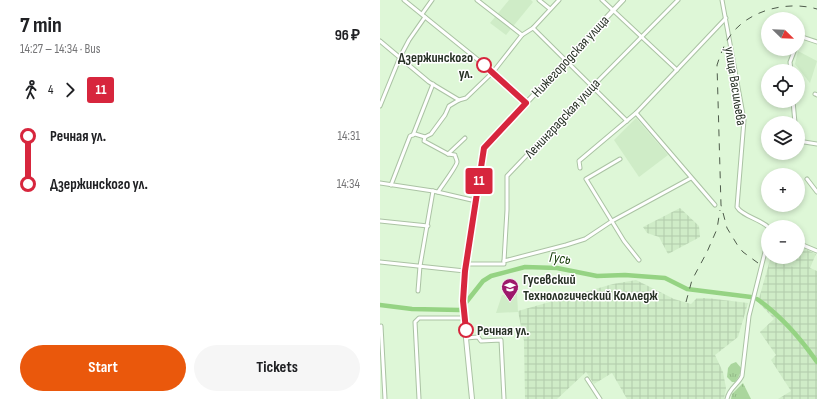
<!DOCTYPE html>
<meta charset="utf-8">
<style>
body{margin:0;font-family:"Sofia Sans Condensed",sans-serif;background:#f6f6f6;color:#202124;height:100vh;display:flex;flex-direction:column;font-size:15px;white-space:nowrap}
*{box-sizing:border-box;margin:0}
p{font-size:13px;color:#757577}
.icon{flex:none;width:22px;height:22px;fill:none;stroke:currentColor;stroke-width:2;stroke-linecap:round;stroke-linejoin:round}
.map{position:relative;flex:1;overflow:hidden}
.panel{display:flex;flex-direction:column;background:#fff;width:380px}
.panel>*{flex:none}
.badge{padding:0 8px;border-radius:3px;font-size:14px;line-height:26px}
.needle{width:26px;rotate:113deg}
.tools{position:absolute;left:381px;top:12px;display:grid;gap:8px}
.tools a{display:grid;place-items:center;width:44px;height:44px;border-radius:50%;background:#fff;box-shadow:0 2px 6px #0003;font-size:20px}
.map>.badge{position:absolute;translate:-50% -50%;box-shadow:0 0 0 2px #fff}
.legs{display:flex;align-items:center;gap:6px;height:44px;padding:0 20px;font-size:13px}
.legs p{margin-inline-start:auto}
.summary{display:flex;align-items:center;justify-content:space-between;height:68px;padding:0 20px}
h1{font-size:22px;font-weight:700;line-height:30px}
.cta{display:flex;gap:8px;margin-top:auto;padding:8px 20px}
.cta a{flex:1;height:46px;border-radius:24px;background:#ea580c;color:#fff;font-size:16px;font-weight:700;line-height:46px;text-align:center}
.cta a+a{background:#f6f6f6;color:#202124}
ul{padding:0 20px;list-style:none}
li{display:flex;align-items:center;gap:14px;height:48px;font-size:15px}
li i{display:grid;place-items:center;width:6px;height:100%;margin:0 5px;background:currentColor}
li i::after{content:'';width:10px;height:10px;margin:-5px;border:3px solid;border-radius:50%;background:#fff}
li p{margin-inline-start:auto}
li:first-child i{background:linear-gradient(#0000 50%,currentColor 0)}
li:last-child i{background:linear-gradient(currentColor 50%,#0000 0)}
main{display:flex;flex:1;min-height:0}
.map>svg:first-child{display:block}
.built{fill:#cfecc7}
.industrial{fill:url(#industrial-grid)}
.park{fill:url(#park-tufts)}
.lines{fill:none;stroke-linecap:round;stroke-linejoin:round}
.river{stroke:#95d383;stroke-width:4.5}
.minor-casing{stroke:#abc3a4;stroke-width:5}
.major-casing{stroke:#abc3a4;stroke-width:6}
.minor{stroke:#fff;stroke-width:3}
.major{stroke:#fff;stroke-width:4}
.rail{stroke:#4f5c4c;stroke-width:1;stroke-dasharray:7 7;stroke-linecap:butt}
.line-1-casing{stroke:#fff;stroke-width:9}
.line-1{stroke:#d7263d;stroke-width:6}
.stop-1-dot{fill:#fff;stroke:#d7263d;stroke-width:2}
.labels{text-anchor:middle;stroke-width:3;stroke-linejoin:round;paint-order:stroke}
.street-label{font-size:14px;fill:#283226;stroke:#fff}
.stop-label{font-size:14px;font-weight:bold;fill:#283226;stroke:#fff;text-anchor:end}
.poi-label{font-size:14px;font-weight:bold;fill:#283226;stroke:#fff;text-anchor:start}
.water-label{font-size:15px;font-style:italic;fill:#113902;stroke:#fff}
</style>
<main>
<section class="panel">
<div class="summary"><div><h1>7 min</h1><p>14:27 – 14:34 · Bus</p></div><b>96 ₽</b></div>
<div class="legs"><svg class="icon" aria-label="walk" viewBox="0 0 24 24"><circle cx="13" cy="4" r="2"/><path d="M13 8l-2 6 4 7M11 14l-3 7M7 12l3-4h3l4 4"/></svg>4<svg class="icon" aria-label="forward" viewBox="0 0 24 24"><path d="M9 5l7 7-7 7"/></svg><b class="badge" style="background:#d7263d;color:#fff">11</b></div>
<ul>
<li><i style="color:#d7263d"></i><b>Речная ул.</b><p>14:31</p></li>
<li><i style="color:#d7263d"></i><b>Дзержинского ул.</b><p>14:34</p></li>
</ul>
<div class="cta"><a>Start</a><a>Tickets</a></div>
</section>
<div class="map">
<svg width="437" height="399" viewBox="0 0 437 399">
<defs>
<pattern id="industrial-grid" width="8" height="8" patternUnits="userSpaceOnUse"><rect width="8" height="8" fill="#cfecc7"/><path d="M0 4h8M4 0v8" fill="none" stroke="#b2cbab"/></pattern>
<pattern id="park-tufts" width="24" height="20" patternUnits="userSpaceOnUse"><rect width="24" height="20" fill="#aad69d"/><path d="M3 7l-1-3M5 7V3M7 7l1-3M15 17l-1-3M17 17v-4M19 17l1-3" fill="none" stroke="#92b887"/></pattern>
</defs>
<rect width="100%" height="100%" fill="#def7d7"/>
<g class="built">
<path d="M 129,0 L 151,0 L 153,2 L 126,35 L 110,23 Z"/>
<path d="M 418,51 L 437,61 L 430,83 L 415,64 Z"/>
<path d="M 256,118 L 288,155 L 259,177 L 234,140 Z"/>
<path d="M 390,257 L 417,257 L 413,268 L 390,260 Z"/>
<path d="M 137,294 L 138,312 L 116,313 L 122,295 Z"/>
</g>
<g class="industrial">
<path d="M 300,208 L 319,226 L 320,237 L 288,254 L 279,237 L 267,233 L 263,227 Z"/>
<path d="M 421,247 L 436,254 L 430,268 L 437,271 L 437,399 L 398,399 L 411,391 L 391,360 L 396,355 L 380,332 L 394,319 L 378,302 L 390,260 L 413,267 Z"/>
<path d="M 256,280 L 294,299 L 311,304 L 317,298 L 327,298 L 368,303 L 358,337 L 335,355 L 343,372 L 346,388 L 344,399 L 247,399 L 232,373 L 214,384 L 206,372 L 177,399 L 145,399 L 144,341 L 138,311 L 233,284 Z"/>
</g>
<g class="park">
<path d="M 356,362 L 362,369 L 358,378 L 355,382 L 352,382 L 347,377 L 348,368 L 351,364 Z"/>
<path d="M 363,383 L 371,399 L 351,399 L 352,394 Z"/>
</g>
<g class="lines">
<g class="river">
<path d="M 377,299 C 400,315 421,339 437,362"/>
<path d="M 0,305 L 32,309 L 80,310 L 103,281 L 111,276 L 145,267 L 177,268 L 217,276 L 245,275 L 285,278 L 307,289 L 371,297"/>
</g>
<g class="minor-casing">
<g id="minor">
<path d="M 24,0 L 113,72 L 146,103"/>
<path d="M 97,0 L 142,35"/>
<path d="M 159,0 L 170,9"/>
<path d="M 222,0 L 297,70"/>
<path d="M 342,0 L 364,120 L 357,207 C 362,216 380,219 388,227"/>
<path d="M 42,14 L 52,0"/>
<path d="M 153,28 L 247,121"/>
<path d="M 418,39 L 419,36 L 437,42"/>
<path d="M 0,41 L 49,82 L 79,100"/>
<path d="M 411,71 L 410,62 L 415,49"/>
<path d="M 435,94 L 437,95"/>
<path d="M 413,101 L 415,123"/>
<path d="M 0,106 L 20,57 L 29,40 L 45,17"/>
<path d="M 256,113 L 335,205"/>
<path d="M 33,135 L 53,84"/>
<path d="M 45,137 L 44,141 L 68,154 L 75,155 C 75,157 77,159 77,162 C 77,166 61,187 58,192"/>
<path d="M 418,141 L 437,144"/>
<path d="M 68,154 L 85,138"/>
<path d="M 240,159 L 206,179 L 244,241 L 259,260"/>
<path d="M 200,168 L 199,161 L 256,113 L 346,18"/>
<path d="M 427,179 L 437,192"/>
<path d="M 0,183 L 53,191 L 96,201"/>
<path d="M 11,185 L 30,136 L 35,134 L 45,137 L 51,134 L 65,115 L 69,106 L 79,100 L 86,98 L 113,72 L 142,35 L 153,28 L 179,0"/>
<path d="M 0,221 L 48,226"/>
<path d="M 418,243 L 437,251"/>
<path d="M 124,261 L 127,210 L 127,176 L 213,86 L 298,0"/>
<path d="M 0,262 L 85,271"/>
<path d="M 86,264 L 124,264 L 124,261 L 186,245 L 205,239 L 232,221 L 311,178"/>
<path d="M 38,291 L 40,266 L 53,191"/>
<path d="M 1,326 L 5,399"/>
<path d="M 86,338 L 98,337 L 101,341 L 121,340 L 124,399"/>
<path d="M 207,379 L 220,399"/>
<path d="M 39,399 L 35,322 L 39,318 L 84,318"/>
<path d="M 347,399 C 349,388 358,385 362,376 L 369,316 L 388,240"/>
</g>
</g>
<g class="major-casing">
<path id="major" d="M 92,399 L 84,318 L 84,285 L 104,148 L 243,0"/>
</g>
<use href="#minor" class="minor"/>
<use href="#major" class="major"/>
<g class="rail">
<path d="M 378,263 L 363,252 L 358,246 L 347,228 L 341,205 L 337,65 C 340,56 343,47 348,39 C 365,11 406,0 437,9"/>
<path d="M 306,302 L 312,280 L 327,252 L 337,229 L 340,210"/>
</g>
</g>
<g class="lines">
<g class="line-1-casing">
<path id="line-1" d="M 86,330 L 83,301 L 85,271 L 104,148 L 146,103 L 104,65"/>
</g>
<use href="#line-1" class="line-1"/>
</g>
<defs>
<g id="university-pin" transform="scale(0.9)"><path d="M0 17L-7.5 6A9.5 9.5 0 1 1 7.5 6Z" fill="#9d196b" stroke="#fff"/><path d="M0-5L7-2L0 1L-7-2ZM-4 1L0 2.5L4 1V4Q0 6-4 4Z" fill="#fff"/></g>
</defs>
<g fill-rule="evenodd">
<use href="#university-pin" x="130" y="287"/>
</g>
<g class="stop-1-dot">
<circle cx="104" cy="65" r="7"/>
<circle cx="86" cy="330" r="7"/>
</g>
<g class="labels">
<g class="street-label">
<text transform="translate(190 56) rotate(-47)" y="5">Нижегородская улица</text>
<text transform="translate(356 86) rotate(81)" y="5">улица Васильева</text>
<text transform="translate(182 118) rotate(-47)" y="5">Ленинградская улица</text>
</g>
<g class="stop-label">
<text x="93" y="62">Дзержинского<tspan x="93" dy="16">ул.</tspan></text>
<text x="97" y="335" text-anchor="start">Речная ул.</text>
</g>
<g class="poi-label">
<text x="143" y="284">Гусевский<tspan x="143" dy="16">Технологический Колледж</tspan></text>
</g>
<g class="water-label">
<text transform="translate(180 258) rotate(6)" y="5">Гусь</text>
</g>
</g>
</svg>
<div class="tools">
<a><svg class="needle" viewBox="-14 -14 28 28"><path d="M0-13l5 13h-10z" fill="#e53935"/><path d="M0 13l5-13h-10z" fill="#757577"/></svg></a>
<a><svg class="icon" aria-label="locate" viewBox="0 0 24 24"><circle cx="12" cy="12" r="6"/><path d="M12 2v4M12 18v4M2 12h4M18 12h4"/></svg></a>
<a><svg class="icon" aria-label="layers" viewBox="0 0 24 24"><path d="M12 4l9 5-9 5-9-5zM3 14l9 5 9-5"/></svg></a>
<a>+</a>
<a>−</a>
</div>
<b class="badge" style="left:99px;top:181px;background:#d7263d;color:#fff">11</b>
</div>
</main>
